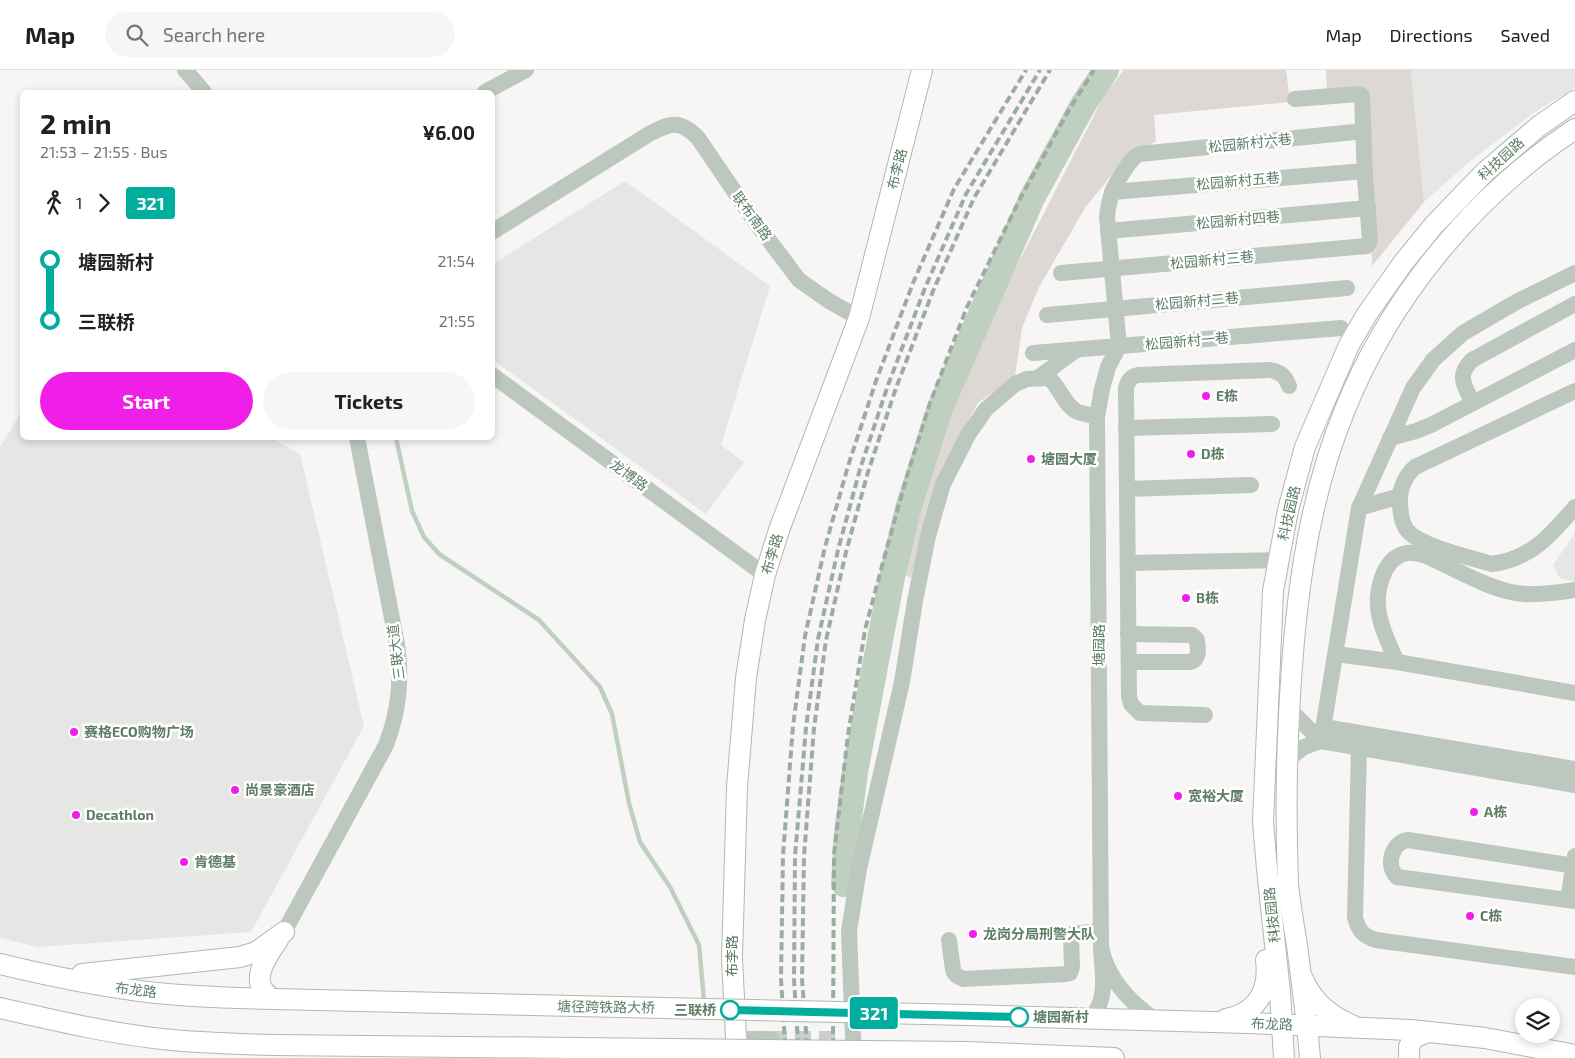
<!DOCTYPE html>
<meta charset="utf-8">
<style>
body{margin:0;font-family:"Exo 2","Noto Sans SC",sans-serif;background:#f6f6f6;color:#202124;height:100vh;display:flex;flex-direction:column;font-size:19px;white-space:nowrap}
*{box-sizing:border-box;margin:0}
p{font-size:16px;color:#757577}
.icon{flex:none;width:28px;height:28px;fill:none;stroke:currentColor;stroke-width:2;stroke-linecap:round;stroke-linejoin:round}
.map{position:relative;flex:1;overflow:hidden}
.sheet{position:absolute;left:20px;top:20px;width:475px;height:350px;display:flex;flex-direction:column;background:#fff;border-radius:8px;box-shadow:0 2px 8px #0003}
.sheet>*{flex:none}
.badge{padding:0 10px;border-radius:4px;font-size:18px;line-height:32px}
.buttons{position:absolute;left:1515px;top:928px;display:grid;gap:10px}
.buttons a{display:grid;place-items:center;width:45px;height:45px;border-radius:50%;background:#fff;box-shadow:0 2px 8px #0003;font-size:25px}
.map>.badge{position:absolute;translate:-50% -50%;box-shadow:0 0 0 2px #fff}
.legs{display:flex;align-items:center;gap:8px;height:55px;padding:0 20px;font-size:16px}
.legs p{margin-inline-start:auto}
.summary{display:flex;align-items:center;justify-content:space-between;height:85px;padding:0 20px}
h1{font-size:28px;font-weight:700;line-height:38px}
.cta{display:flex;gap:10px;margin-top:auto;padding:10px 20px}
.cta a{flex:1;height:58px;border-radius:30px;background:#f01ee9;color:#fff;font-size:20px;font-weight:700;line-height:58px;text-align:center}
.cta a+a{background:#f6f6f6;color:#202124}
ul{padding:0 20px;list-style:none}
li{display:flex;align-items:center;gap:18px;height:60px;font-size:19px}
li i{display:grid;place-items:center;width:8px;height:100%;margin:0 6px;background:currentColor}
li i::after{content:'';width:12px;height:12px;margin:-6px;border:4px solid;border-radius:50%;background:#fff}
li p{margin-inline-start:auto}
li:first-child i{background:linear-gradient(#0000 50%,currentColor 0)}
li:last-child i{background:linear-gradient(currentColor 50%,#0000 0)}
header{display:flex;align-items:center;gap:30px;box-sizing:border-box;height:70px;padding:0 25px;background:#fff;border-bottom:1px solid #e0e0e0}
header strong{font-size:24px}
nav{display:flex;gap:28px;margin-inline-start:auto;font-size:18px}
.search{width:350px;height:45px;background:#f6f6f6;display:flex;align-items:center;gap:12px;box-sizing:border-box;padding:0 18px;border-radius:28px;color:#757577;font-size:19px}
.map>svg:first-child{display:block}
.built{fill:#e6e7e5}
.green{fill:#ded8d4}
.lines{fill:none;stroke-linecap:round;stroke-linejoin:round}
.stream{stroke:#bfd0c0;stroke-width:4.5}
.river{stroke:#bfd0c0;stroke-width:26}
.minor-tunnel{stroke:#cad1ca;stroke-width:16;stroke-dasharray:16 8;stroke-linecap:butt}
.major-casing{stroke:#aebab1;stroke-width:22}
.minor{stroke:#bcc7be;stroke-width:16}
.major{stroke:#fff;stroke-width:20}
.rail{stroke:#9caca0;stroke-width:4;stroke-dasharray:8 4;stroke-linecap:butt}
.major-bridge-casing{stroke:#aebab1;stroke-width:22;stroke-linecap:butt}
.major-bridge{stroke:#fff;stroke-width:20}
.line-1-casing{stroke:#fff;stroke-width:11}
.line-1{stroke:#01ad9c;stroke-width:8}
.poi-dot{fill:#f01ee9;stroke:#fff;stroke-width:2}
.stop-1-dot{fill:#fff;stroke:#01ad9c;stroke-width:2.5}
.labels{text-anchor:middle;stroke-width:5;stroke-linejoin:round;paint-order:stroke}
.street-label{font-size:14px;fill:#5d7d65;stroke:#fff}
.poi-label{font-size:14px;font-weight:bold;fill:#5d7d65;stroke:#fff;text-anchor:start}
.stop-label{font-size:14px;font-weight:bold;fill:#5d7d65;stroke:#fff;text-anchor:end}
</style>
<header>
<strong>Map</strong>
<div class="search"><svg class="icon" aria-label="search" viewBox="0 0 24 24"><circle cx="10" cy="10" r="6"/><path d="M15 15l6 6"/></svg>Search here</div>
<nav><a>Map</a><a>Directions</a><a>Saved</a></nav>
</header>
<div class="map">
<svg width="1575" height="988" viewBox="0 0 1575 988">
<rect width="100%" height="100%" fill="#f8f5f6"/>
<g class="built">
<path d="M 1411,0 L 1575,0 L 1575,18 L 1535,42 L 1468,93 L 1424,132 Z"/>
<path d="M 625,111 L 770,216 L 721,375 L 744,392 L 706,444 L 493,290 L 493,194 Z"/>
<path d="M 22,341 L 22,368 L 272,368 L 300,384 L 364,656 L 251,862 L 38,877 L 0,868 L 0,377 Z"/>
<path d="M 1575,463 L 1575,512 L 1562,509 L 1558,505 L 1553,495 Z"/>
</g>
<g class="green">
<path d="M 1124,0 L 1286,0 L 1290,32 L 1154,45 L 1156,71 L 1118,97 L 1085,138 L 1039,217 L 1022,258 L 1015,306 L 978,333 L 949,385 L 928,444 L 911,508 L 899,502 L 945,359 L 994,240 L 1105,24 Z"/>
<path d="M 1326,0 L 1411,0 L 1424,132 L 1372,196 L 1367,20 L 1327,23 Z"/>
</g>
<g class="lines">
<path class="stream" d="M 396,368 L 412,441 L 424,467 L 439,484 L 539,550 L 600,617 L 612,644 L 629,733 L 640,772 L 670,817 L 699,875 L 704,931"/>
<path class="river" d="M 844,814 L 847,764 L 855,702 L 892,507 L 908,439 L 940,338 L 1032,128 L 1083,35 L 1106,0"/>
<path class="minor-tunnel" d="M 771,969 L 837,969"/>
<g class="major-casing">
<g id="major">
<path d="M 0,894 C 49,906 98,916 147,922 C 189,927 232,928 274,929"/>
<path d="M 82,904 L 240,887 L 256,882 L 284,862"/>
<path d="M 1303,909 C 1312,931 1331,947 1352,955"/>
<path d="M 274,929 C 246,915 266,887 278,870"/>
<path d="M 0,938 C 53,950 107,963 162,969 C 199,973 236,974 273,975"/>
<path d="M 967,945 L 1248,953 L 1411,960 L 1485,968 L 1575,985"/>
<path d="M 1226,949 C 1257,943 1270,921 1266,890"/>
<path d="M 966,982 L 1114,988"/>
<path d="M 737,988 L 732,888 L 737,717 L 746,608 L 755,550 L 765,505 L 779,460 L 859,248 L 922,0"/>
<path d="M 1284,988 L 1280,922 L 1267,799 L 1263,752 L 1273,521 L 1288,440 L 1305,377 L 1349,275 L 1367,244 L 1403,193 L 1434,155 L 1485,102 L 1539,56 L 1575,31"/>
<path d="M 1310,988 C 1307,950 1302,913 1297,876 C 1294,855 1290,835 1288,814 C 1286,758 1286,701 1289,645 C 1294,543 1305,438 1344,342 C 1389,229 1473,126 1575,59"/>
<path d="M 1409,988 L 1409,977 L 1413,968 L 1428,962"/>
</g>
</g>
<g class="minor">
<path d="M 185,0 L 204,22"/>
<path d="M 485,22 L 526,0"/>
<path d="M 1112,122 L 1365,101"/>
<path d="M 1108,161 L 1368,138"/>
<path d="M 492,162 L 649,64 C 670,53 680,49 698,68 L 756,153 L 799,210 L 829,231 L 859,248"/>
<path d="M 1061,203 L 1367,176 L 1370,170 L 1365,108 L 1362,26 L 1358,24 L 1295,29"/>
<path d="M 1047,245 L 1347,218"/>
<path d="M 1033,283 L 1341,258"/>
<path d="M 492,305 L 765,505"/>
<path d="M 1039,307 L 1076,280"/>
<path d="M 1575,321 L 1415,397 C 1406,405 1399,419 1400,431 C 1400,440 1401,452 1407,460 C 1419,476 1472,488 1492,494 C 1531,489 1551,465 1575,437"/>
<path d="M 1473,333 C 1464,315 1456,306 1472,290 L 1575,234"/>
<path d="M 1126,358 L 1272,354"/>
<path d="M 1390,368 L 1416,361 L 1431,355 L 1575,280"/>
<path d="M 1127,419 L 1251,415"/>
<path d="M 1359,438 L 1400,426"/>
<path d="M 1128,493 L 1279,490"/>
<path d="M 1128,564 L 1192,565 L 1197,570 C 1198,579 1200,588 1191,592 L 1129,592"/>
<path d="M 1336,584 L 1397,592 L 1575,623"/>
<path d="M 1397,592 C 1390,576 1382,561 1379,544 C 1375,524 1382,487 1407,483 C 1414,482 1420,484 1426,486 C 1454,498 1486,518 1516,523 C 1535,526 1557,523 1575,520"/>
<path d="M 1289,639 L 1321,671"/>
<path d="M 1205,645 L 1140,643 L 1131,634 L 1129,627 L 1126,318 C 1128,311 1130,307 1138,305 L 1270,300 C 1281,302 1285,306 1289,316"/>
<path d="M 1324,657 L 1575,699"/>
<path d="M 1321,671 L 1359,438 L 1413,318 L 1433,290 L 1463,263 L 1518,231 L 1575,203"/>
<path d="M 1359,678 L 1355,847 C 1358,860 1363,866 1376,870 L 1575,897"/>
<path d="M 1287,690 L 1304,677 L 1321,671 L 1575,715"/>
<path d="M 1575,796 L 1408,770 C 1392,772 1385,795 1397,807 L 1575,831"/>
<path d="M 1568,830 L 1575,786"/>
<path d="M 284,862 L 386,675 C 399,641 402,610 397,574 L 357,368"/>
<path d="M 949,870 L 953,900 C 955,906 959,907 964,909 L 1066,904 L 1070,903 L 1072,897 L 1071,867 L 1072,864 L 1101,861"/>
<path d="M 1101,877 L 1097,347 L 1102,319 L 1108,297 L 1119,276 L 1107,147 C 1109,126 1114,115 1126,98 C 1130,92 1133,87 1140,84 L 1364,61"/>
<path d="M 1091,948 C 1109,928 1102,902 1101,877 C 1107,908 1130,933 1156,950"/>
<path d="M 735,969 L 771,969"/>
<path d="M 857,988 L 853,968 L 849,861 L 859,799 L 902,612 L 915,531 L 928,466 L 943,414 L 968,365 L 986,339 L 1015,314 L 1027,309 L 1049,308 C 1060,317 1064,336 1078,342 C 1084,344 1091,345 1097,347"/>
</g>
<use href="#major" class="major"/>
<g class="rail">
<path d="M 786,988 L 781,909 L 783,785 L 793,656 L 805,566 L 825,477 L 848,396 L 876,311 L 913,213 L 954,119 L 1026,0"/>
<path d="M 799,988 L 794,909 L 795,786 L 806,658 L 818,569 L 838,480 L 860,399 L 888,315 L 925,218 L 966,124 L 1040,0"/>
<path d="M 808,988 L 802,909 L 804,786 L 814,658 L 826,570 L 846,482 L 868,402 L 896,318 L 933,221 L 974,128 L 1050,0"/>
<path d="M 835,988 L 833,965 L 834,784 L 848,665 L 865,560 L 886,481 L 907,406 L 930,333 L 967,237 L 1021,127 L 1069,40 L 1094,0"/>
</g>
<g class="major-bridge-casing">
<g id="major-bridge">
<path d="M 274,929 L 967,945"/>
<path d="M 273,975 L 966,982"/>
</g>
</g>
<use href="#major-bridge" class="major-bridge"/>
</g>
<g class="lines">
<g class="line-1-casing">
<path id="line-1" d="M 730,940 L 1019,947"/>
</g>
<use href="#line-1" class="line-1"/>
</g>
<g class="poi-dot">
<circle cx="1206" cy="326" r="5"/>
<circle cx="1191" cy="384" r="5"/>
<circle cx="1031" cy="389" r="5"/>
<circle cx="1186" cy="528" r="5"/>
<circle cx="74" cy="662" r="5"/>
<circle cx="235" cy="720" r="5"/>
<circle cx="1178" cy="726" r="5"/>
<circle cx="1474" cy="742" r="5"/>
<circle cx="76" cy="745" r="5"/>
<circle cx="184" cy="792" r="5"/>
<circle cx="1470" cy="846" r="5"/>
<circle cx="973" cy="864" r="5"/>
</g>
<g class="stop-1-dot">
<circle cx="730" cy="940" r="9"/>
<circle cx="1019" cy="947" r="9"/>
</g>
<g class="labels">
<g class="street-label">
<text transform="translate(1250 73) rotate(-6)" y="5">松园新村六巷</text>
<text transform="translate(1501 89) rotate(-42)" y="5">科技园路</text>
<text transform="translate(897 99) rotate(-76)" y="5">布李路</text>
<text transform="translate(1238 111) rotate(-5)" y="5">松园新村五巷</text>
<text transform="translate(752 146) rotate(54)" y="5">联布南路</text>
<text transform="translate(1238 150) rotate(-5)" y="5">松园新村四巷</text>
<text transform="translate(1212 190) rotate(-5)" y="5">松园新村三巷</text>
<text transform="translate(1197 231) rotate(-5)" y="5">松园新村二巷</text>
<text transform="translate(1187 271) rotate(-5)" y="5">松园新村一巷</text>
<text transform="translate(629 405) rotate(36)" y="5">龙博路</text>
<text transform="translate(1289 443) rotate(-77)" y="5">科技园路</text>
<text transform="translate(772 484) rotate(-73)" y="5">布李路</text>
<text transform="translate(1099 575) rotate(-90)" y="5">塘园路</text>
<text transform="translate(396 582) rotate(-97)" y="5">三联大道</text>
<text transform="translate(1272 845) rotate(-96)" y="5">科技园路</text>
<text transform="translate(732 886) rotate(-90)" y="5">布李路</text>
<text transform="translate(136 920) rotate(7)" y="5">布龙路</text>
<text transform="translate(606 937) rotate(1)" y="5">塘径跨铁路大桥</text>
<text transform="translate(1272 954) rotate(2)" y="5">布龙路</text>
</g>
<g class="poi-label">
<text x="1216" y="331">E栋</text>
<text x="1201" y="389">D栋</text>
<text x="1041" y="394">塘园大厦</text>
<text x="1196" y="533">B栋</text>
<text x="84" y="667">赛格ECO购物广场</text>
<text x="245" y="725">尚景豪酒店</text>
<text x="1188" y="731">宽裕大厦</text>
<text x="1484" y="747">A栋</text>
<text x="86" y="750">Decathlon</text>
<text x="194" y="797">肯德基</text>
<text x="1480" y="851">C栋</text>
<text x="983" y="869">龙岗分局刑警大队</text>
</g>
<g class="stop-label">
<text x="716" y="945">三联桥</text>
<text x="1033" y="952" text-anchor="start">塘园新村</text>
</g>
</g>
</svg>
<div class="buttons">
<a><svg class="icon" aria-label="layers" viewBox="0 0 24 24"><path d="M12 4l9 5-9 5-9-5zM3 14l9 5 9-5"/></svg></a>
</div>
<b class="badge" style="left:874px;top:943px;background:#01ad9c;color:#fff">321</b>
<section class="sheet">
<div class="summary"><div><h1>2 min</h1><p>21:53 – 21:55 · Bus</p></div><b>¥6.00</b></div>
<div class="legs"><svg class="icon" aria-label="walk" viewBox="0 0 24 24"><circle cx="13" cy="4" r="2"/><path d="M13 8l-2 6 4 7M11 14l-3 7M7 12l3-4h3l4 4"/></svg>1<svg class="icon" aria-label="forward" viewBox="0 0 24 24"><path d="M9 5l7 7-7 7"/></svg><b class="badge" style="background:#01ad9c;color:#fff">321</b></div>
<ul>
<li><i style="color:#01ad9c"></i><b>塘园新村</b><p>21:54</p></li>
<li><i style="color:#01ad9c"></i><b>三联桥</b><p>21:55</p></li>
</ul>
<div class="cta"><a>Start</a><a>Tickets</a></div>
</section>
</div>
